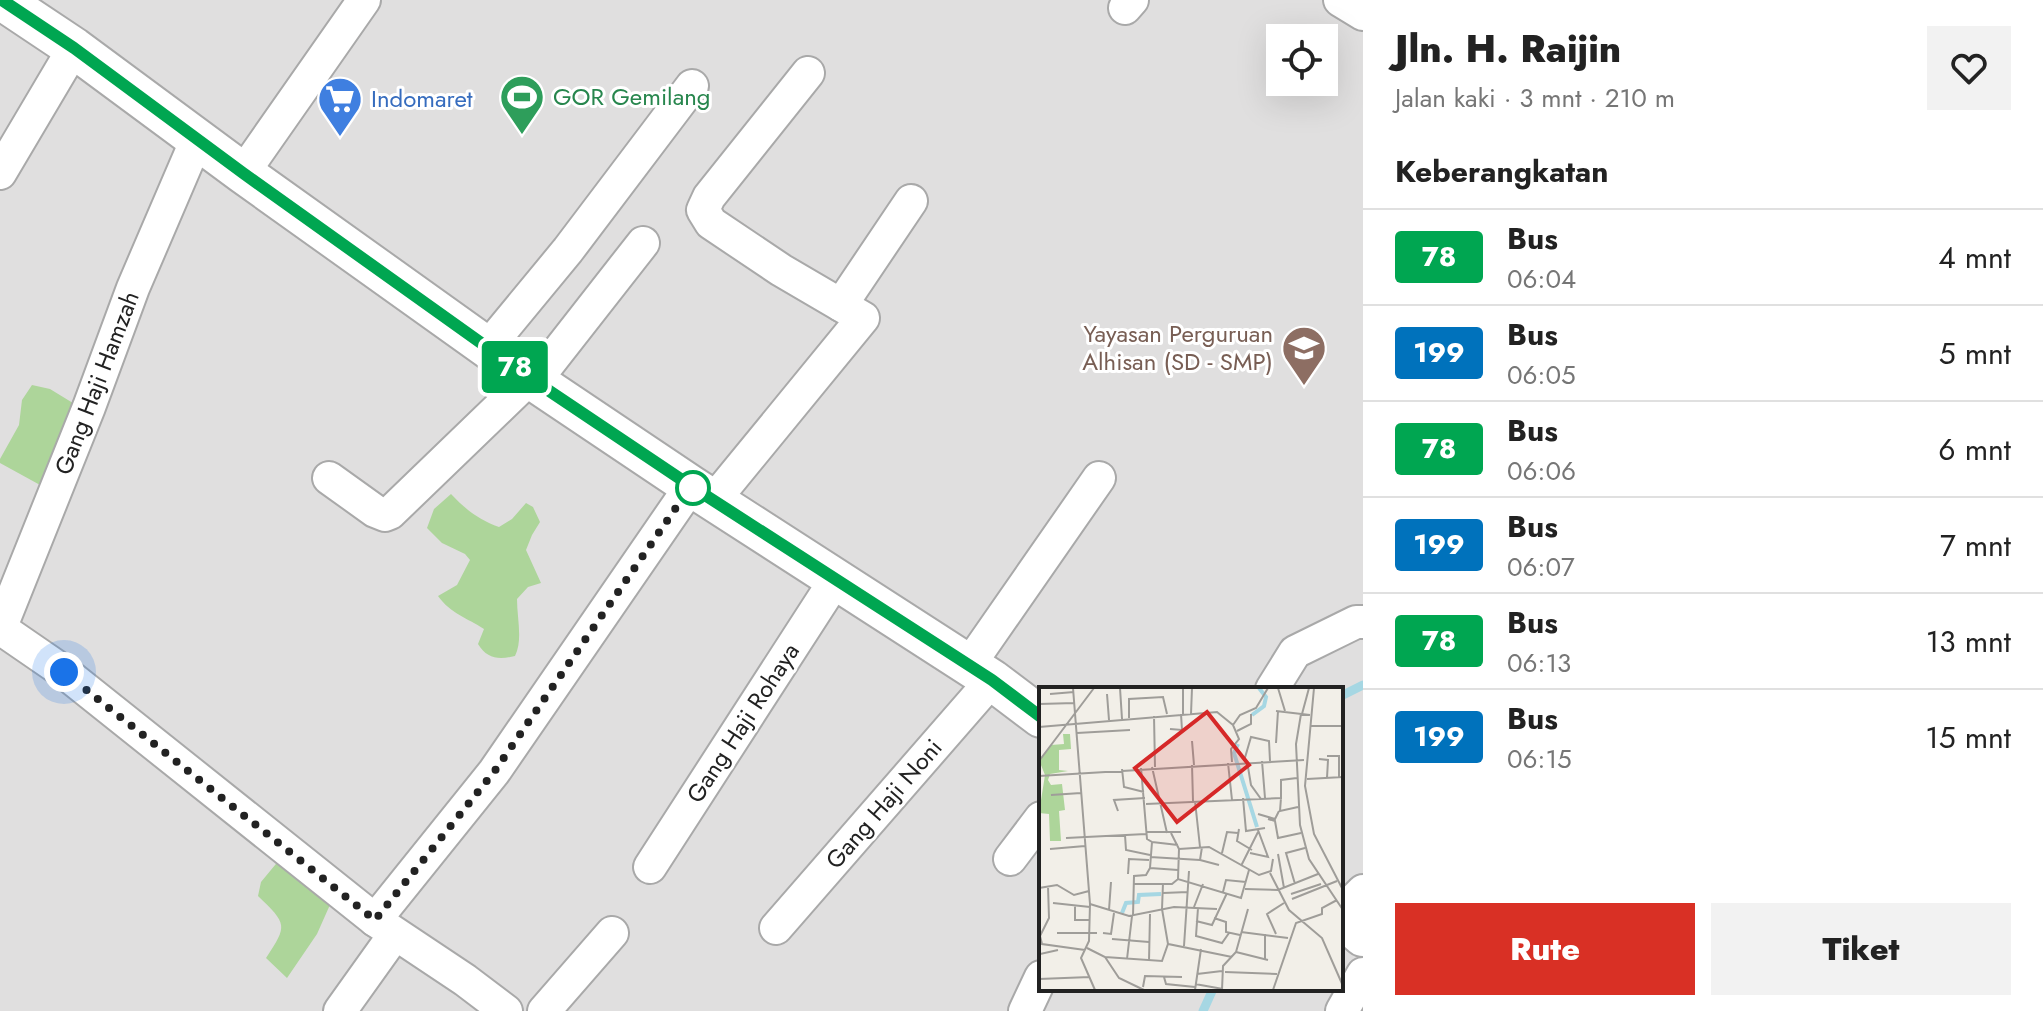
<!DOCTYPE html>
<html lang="id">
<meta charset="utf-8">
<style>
body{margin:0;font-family:Jost,sans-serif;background:#f2f2f2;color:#222;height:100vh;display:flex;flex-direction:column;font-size:30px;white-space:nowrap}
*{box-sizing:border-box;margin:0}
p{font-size:26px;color:#767676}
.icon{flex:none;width:44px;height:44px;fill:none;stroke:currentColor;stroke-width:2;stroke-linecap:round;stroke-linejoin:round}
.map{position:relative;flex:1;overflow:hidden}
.sheet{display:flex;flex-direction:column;background:#fff;width:680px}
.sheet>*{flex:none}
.badge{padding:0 16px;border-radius:6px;font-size:28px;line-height:52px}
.tools{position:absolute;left:1266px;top:24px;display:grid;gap:16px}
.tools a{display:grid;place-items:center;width:72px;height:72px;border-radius:0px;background:#fff;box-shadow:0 8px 32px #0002;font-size:40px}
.you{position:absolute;width:40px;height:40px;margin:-20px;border:6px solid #fff;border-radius:50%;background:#1a73e8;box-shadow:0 0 0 12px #1a73e833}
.map>.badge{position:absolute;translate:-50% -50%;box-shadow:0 0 0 4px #fff}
h2{padding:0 32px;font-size:30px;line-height:72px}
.round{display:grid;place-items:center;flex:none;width:84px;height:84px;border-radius:0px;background:#f2f2f2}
.overview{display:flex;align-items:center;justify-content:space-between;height:136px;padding:0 32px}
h1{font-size:38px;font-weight:800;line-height:60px}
.button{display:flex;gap:16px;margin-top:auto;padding:16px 32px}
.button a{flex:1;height:92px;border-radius:0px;background:#d93025;color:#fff;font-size:32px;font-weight:800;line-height:92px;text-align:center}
.button a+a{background:#f2f2f2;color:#222}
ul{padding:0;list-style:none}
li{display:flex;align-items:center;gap:24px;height:96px;padding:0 32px;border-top:2px solid #e0e0e0}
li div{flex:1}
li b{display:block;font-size:30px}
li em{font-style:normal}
li .badge{min-width:88px;font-weight:700;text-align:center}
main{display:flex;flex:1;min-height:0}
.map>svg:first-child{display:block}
.residential{fill:#e0dfdf;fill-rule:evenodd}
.forest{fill:#add59a}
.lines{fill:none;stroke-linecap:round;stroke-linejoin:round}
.stream{stroke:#a6d7e3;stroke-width:9}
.minor-casing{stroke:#a9a9a9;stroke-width:36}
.tertiary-casing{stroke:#a9a9a9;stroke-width:44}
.minor{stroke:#fff;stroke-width:32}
.tertiary{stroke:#fff;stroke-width:40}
.line-casing{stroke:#fff;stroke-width:18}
.line{stroke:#00a651;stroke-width:12}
.walk{stroke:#222;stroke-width:8;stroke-dasharray:0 14.4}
.stop-dot{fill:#fff;stroke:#00a651;stroke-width:4}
.labels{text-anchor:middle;stroke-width:6;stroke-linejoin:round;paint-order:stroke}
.leisure-label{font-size:24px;fill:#27864d;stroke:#fff;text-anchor:start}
.shop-label{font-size:24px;fill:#366cbe;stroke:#fff;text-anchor:start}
.education-label{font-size:24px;fill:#785e54;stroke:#fff;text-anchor:end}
.street-label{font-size:24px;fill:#222;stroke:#fff}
.inset-river{fill:none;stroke:#a6d7e3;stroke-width:4}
.inset-road{fill:none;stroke:#9f9d99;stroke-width:2}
.view{fill:#d62828;fill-opacity:0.15;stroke:#d62828;stroke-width:4}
.inset-edge{fill:none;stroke:#222;stroke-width:4}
</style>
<main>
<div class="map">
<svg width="1363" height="1011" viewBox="0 0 1363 1011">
<rect width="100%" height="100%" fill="#f2efe8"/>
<path class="residential" d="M 0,0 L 1363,0 L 1363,1011 L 0,1011 ZM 1280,38 L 1324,38 L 1324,82 L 1280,82 ZM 1041,689 L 1341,689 L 1341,989 L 1041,989 Z"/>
<g class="forest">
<path d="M 32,385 L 50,389 L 86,411 L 51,491 L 0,463 L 0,459 L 19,425 L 22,400 Z"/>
<path d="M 451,494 C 465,509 479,520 499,527 L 512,519 L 526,503 L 533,507 L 540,522 L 532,535 L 526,550 L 541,583 L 528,587 L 517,599 C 517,618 523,640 515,656 C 499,660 487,659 478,644 L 484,629 C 467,618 450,613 438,596 L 457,585 L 470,560 L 465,554 L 442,543 L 427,528 L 434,509 Z"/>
<path d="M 285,853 L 337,889 L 317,934 L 287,978 L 266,958 C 288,925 287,924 258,896 L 261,882 Z"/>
</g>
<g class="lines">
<g class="stream">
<path d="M 1341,696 L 1363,685"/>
<path d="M 1203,1011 L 1213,989"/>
</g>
<g class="minor-casing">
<g id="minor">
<path d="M 1340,0 L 1363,14"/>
<path d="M 1125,8 L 1132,0"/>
<path d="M 0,173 L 74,48"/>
<path d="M 243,173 L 364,0"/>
<path d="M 841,305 L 911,201"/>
<path d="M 488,347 L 568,250 L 692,86"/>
<path d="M 535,381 L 643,243"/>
<path d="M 329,478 L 375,511 L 385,515 L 390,513 L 530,378"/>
<path d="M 714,500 L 863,318 L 781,270 L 711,223 L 703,210 L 709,197 L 808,73"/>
<path d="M 0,628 L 64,672 L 375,920 L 465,980 L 506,1011"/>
<path d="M 0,629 L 89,407 L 133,288 L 197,139"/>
<path d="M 969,665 L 1099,478"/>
<path d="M 1272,689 L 1295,652 L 1356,622 L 1363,622"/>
<path d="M 1010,859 L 1041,818"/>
<path d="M 650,867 L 836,579"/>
<path d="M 1341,913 L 1363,891"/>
<path d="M 375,920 L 494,772 L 691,486"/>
<path d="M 776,928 L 992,680"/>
<path d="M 340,1011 L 395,934"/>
<path d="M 544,1011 L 612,933"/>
<path d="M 1025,1011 L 1041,977"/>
<path d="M 1342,1011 L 1363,974"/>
</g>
</g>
<g class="tertiary-casing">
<g id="tertiary">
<path d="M 2,0 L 74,48 L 243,173 L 530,378 L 691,486 L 992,680 L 1041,717"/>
<path d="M 1341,917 L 1363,936"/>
</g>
</g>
<use href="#minor" class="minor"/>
<use href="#tertiary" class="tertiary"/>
</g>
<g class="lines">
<g class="line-casing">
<path id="line" d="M 2,0 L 74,48 L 243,173 L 530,378 L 691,486 L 992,680 L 1041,717"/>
</g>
<use href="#line" class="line"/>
<path class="walk" d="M 64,672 L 375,920 L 494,772 L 691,486 L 693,488"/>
</g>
<defs>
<g id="stadium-pin" transform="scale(2.3)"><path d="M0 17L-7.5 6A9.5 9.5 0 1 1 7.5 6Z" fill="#2e9e5b" stroke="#fff"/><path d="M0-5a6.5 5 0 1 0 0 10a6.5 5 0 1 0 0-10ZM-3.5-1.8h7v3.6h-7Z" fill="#fff"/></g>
<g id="supermarket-pin" transform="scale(2.3)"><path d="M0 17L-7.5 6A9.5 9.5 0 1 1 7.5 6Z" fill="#3f7fe0" stroke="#fff"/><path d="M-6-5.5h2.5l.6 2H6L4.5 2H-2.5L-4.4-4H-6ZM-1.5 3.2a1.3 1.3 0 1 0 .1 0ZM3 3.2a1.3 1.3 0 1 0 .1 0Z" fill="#fff"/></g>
<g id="school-pin" transform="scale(2.3)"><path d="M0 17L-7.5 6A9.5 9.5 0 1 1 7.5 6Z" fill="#8d6e63" stroke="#fff"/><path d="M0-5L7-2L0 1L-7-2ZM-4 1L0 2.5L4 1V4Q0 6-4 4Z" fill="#fff"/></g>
</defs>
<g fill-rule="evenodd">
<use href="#stadium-pin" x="522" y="97"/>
<use href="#supermarket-pin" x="340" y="99"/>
<use href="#school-pin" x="1304" y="348"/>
</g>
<circle class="stop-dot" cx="693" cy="488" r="16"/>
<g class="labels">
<g class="leisure-label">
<text x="553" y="105">GOR Gemilang</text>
</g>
<g class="shop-label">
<text x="371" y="107">Indomaret</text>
</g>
<g class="education-label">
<text x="1273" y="342">Yayasan Perguruan<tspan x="1273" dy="28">Alhisan (SD - SMP)</tspan></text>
</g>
<g class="street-label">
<text transform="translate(97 383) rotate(-69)" y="8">Gang Haji Hamzah</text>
<text transform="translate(743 723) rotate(-57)" y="8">Gang Haji Rohaya</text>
<text transform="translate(884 804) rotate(-49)" y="8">Gang Haji Noni</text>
</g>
</g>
<g transform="translate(1039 687)">
<rect width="304" height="304" fill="#f2efe8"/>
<path d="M 24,47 L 31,47 L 32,62 L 20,63 L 20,83 L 29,84 L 11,87 L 9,93 L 12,98 L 23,97 L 26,123 L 20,124 L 22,154 L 11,154 L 10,127 L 0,126 L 6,88 L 0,73 L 12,58 L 25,57 Z" fill="#add59a"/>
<path class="inset-river" d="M 213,28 L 225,19 L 227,10 L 220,1M 199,57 L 195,66 L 218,140M 83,226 L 87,216 L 99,215 L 100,208 L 122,207"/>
<path class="inset-road" d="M 34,1 L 51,217 L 50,254 L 42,271 L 56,303M 81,1 L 83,32M 239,1 L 246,24M 275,1 L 266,99 L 275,147 L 304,203M 11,7 L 35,5M 68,7 L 70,33M 0,17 L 36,16M 237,24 L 271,28M 144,27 L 144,1M 152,27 L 153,1M 262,27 L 257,57 L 261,138 L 270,172 L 304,223M 263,27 L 270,1M 115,29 L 116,80M 90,31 L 90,12 L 124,10 L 128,27M 194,38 L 201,28 L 217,21 L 229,1M 272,39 L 304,39M 0,40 L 178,25 L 194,38M 131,42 L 143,43 L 142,27M 198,44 L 212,37 L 212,27M 38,46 L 91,43M 153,54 L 155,78M 237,56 L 239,24M 288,69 L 300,69 L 300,90M 280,72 L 289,73 L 288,91M 0,74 L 55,1M 205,74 L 212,50 L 230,54 L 231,74M 208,74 L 212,98 L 222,112M 223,74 L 226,111M 193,75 L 192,62 L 200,52 L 194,38M 189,76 L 193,113M 153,78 L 154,114M 113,80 L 128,146M 83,82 L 85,100 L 105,105M 0,89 L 265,73M 268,92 L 304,90M 12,108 L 42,106M 204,111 L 207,144 L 226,141M 242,111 L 241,124 L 259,120M 156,114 L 161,160M 107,117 L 242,111 L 242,93 L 258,91M 79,124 L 75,113 L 106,111M 219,127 L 236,132 L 240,124M 229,132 L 236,134 L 239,151 L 262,146M 200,142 L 198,154 L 213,163M 107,145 L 142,145M 132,146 L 140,162 L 139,192M 86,148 L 87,163 L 111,168M 27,151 L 107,147M 113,155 L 139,158M 163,160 L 161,173 L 180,178M 11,162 L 46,159M 140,162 L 170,160 L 220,188 L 232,184 L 234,172M 183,166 L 188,145 L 199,146M 211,166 L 229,170 L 219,143M 239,167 L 245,201M 111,170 L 161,173M 202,179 L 219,145M 111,181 L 139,183M 231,186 L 250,223 L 283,251 L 304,299M 89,187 L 90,172 L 110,173M 95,197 L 133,197 L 139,192 L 202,211 L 210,183M 256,197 L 247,166 L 266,161M 0,201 L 18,198 L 35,208 L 50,204M 206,202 L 239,203 L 279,187M 184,205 L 187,193 L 207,195M 124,206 L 149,205M 252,207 L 282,197M 253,212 L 298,194M 14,216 L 51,220M 51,217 L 90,229 L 135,220 L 178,222M 36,219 L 36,233 L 50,233M 155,220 L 164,197M 159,221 L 157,249 L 183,256 L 190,246M 123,222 L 129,257M 123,222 L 124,196M 70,223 L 72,195M 94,229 L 95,189 L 107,188 L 111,181 L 113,155 L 108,152 L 102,81M 175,231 L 187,235 L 187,245 L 201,248M 157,234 L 173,238 L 188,206M 202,245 L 249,251M 18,246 L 58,246M 64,246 L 72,247 L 75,226M 226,247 L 226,273M 237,247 L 228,227 L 245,216M 1,249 L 10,231 L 9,199M 1,249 L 3,257 L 46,263M 73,252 L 110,255M 145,259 L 150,184M 48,261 L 66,270 L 80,291 L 105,303M 197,265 L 229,273M 66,270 L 123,274 L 129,257 L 193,270M 88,272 L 93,229M 110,274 L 111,227M 0,283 L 1,267 L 19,263M 186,285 L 238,287M 158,287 L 183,284M 125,290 L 127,297 L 156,300M 0,292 L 51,290M 156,297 L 184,302M 104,300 L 106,289 L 143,290M 156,303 L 162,262M 183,303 L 184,279 L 197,265 L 209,222M 234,303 L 257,236 L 283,227 L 283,221 L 298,213"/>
<path class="view" d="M 168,25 L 210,78 L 138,135 L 96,81 Z"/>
<rect width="304" height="304" class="inset-edge"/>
</g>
</svg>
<div class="tools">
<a><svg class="icon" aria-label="locate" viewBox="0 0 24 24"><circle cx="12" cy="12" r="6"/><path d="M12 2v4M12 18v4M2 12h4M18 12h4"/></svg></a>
</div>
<div class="you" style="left:64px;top:672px"></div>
<b class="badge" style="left:515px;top:367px;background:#00a651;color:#fff">78</b>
</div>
<section class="sheet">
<div class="overview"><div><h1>Jln. H. Raijin</h1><p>Jalan kaki · 3 mnt · 210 m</p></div><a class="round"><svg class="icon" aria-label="heart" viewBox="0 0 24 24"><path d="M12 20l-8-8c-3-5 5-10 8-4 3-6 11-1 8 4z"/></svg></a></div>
<h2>Keberangkatan</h2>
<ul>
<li><span class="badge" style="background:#00a651;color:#fff">78</span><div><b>Bus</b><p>06:04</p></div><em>4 mnt</em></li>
<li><span class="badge" style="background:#0072bc;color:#fff">199</span><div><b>Bus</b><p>06:05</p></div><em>5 mnt</em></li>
<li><span class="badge" style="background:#00a651;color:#fff">78</span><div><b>Bus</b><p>06:06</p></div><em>6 mnt</em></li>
<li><span class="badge" style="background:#0072bc;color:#fff">199</span><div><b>Bus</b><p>06:07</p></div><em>7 mnt</em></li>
<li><span class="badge" style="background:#00a651;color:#fff">78</span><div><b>Bus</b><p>06:13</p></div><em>13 mnt</em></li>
<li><span class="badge" style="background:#0072bc;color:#fff">199</span><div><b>Bus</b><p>06:15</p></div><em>15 mnt</em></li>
</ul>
<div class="button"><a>Rute</a><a>Tiket</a></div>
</section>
</main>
